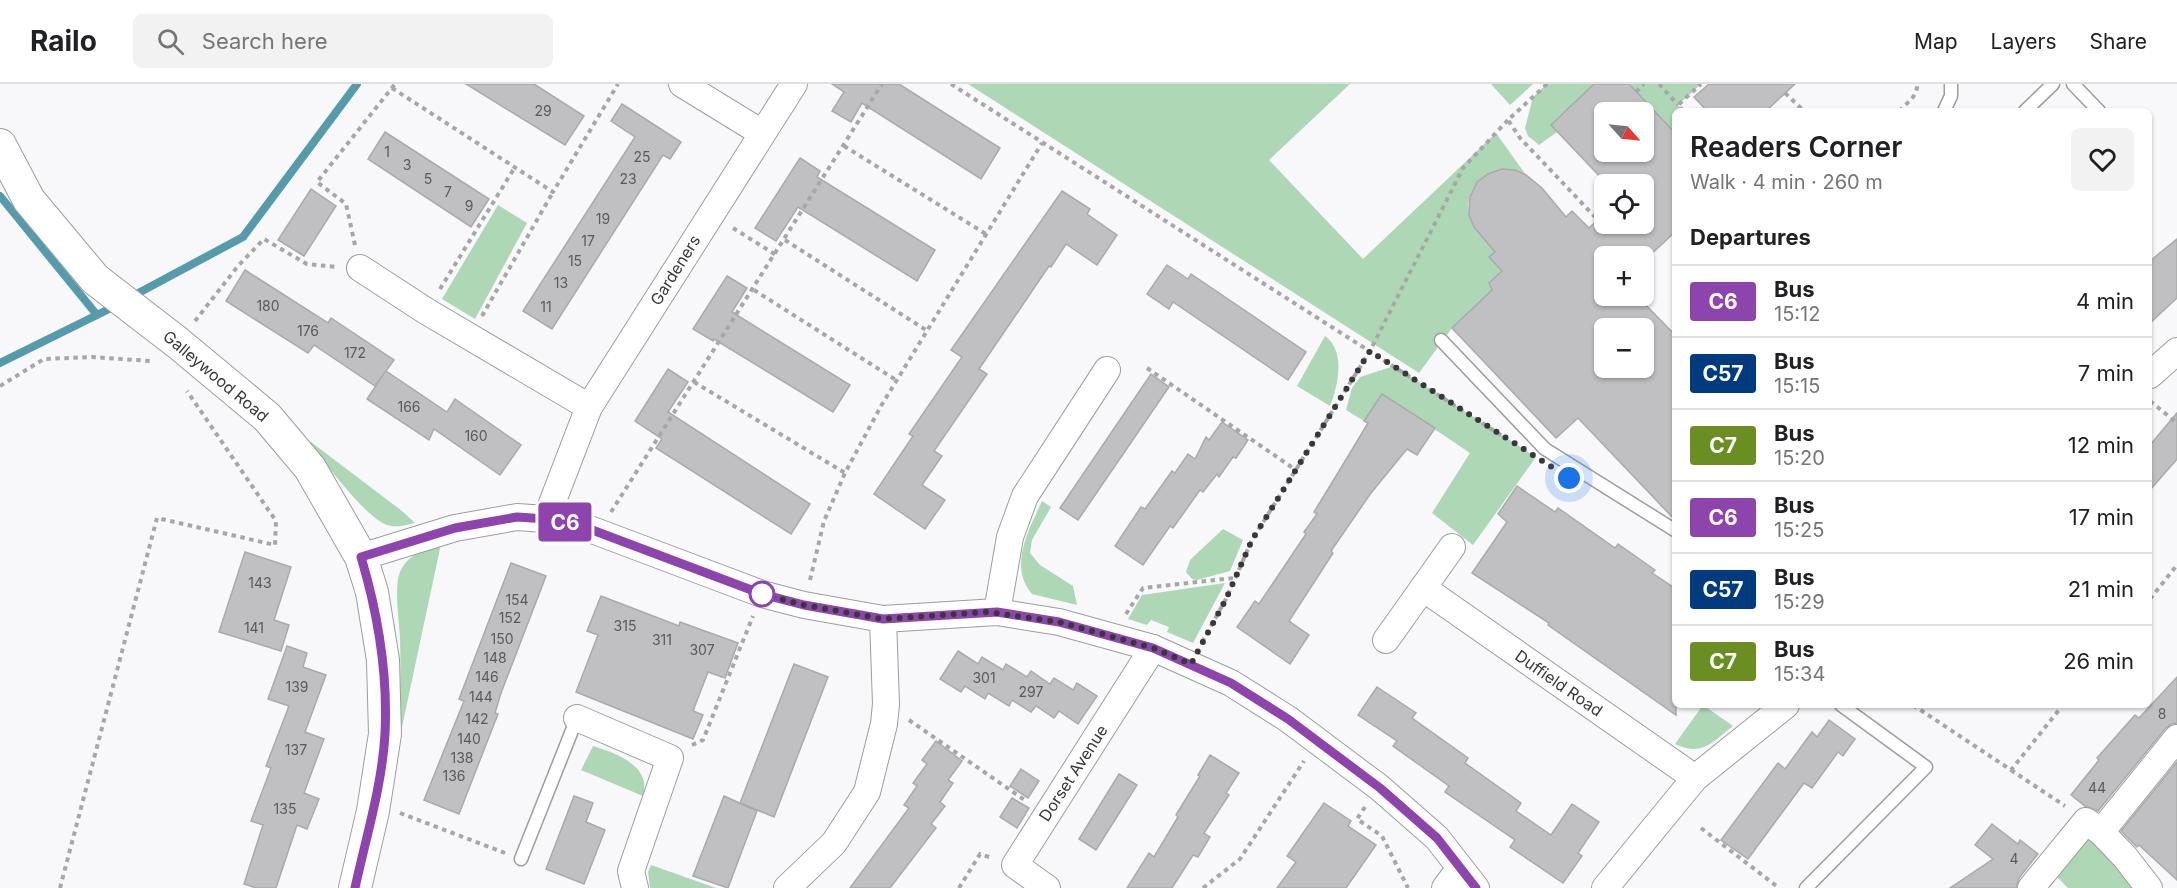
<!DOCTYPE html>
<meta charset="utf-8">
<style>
body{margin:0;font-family:Inter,sans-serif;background:#f2f2f2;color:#202124;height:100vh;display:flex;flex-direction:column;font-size:22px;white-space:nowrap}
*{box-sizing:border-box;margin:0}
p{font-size:20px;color:#757577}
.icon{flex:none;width:33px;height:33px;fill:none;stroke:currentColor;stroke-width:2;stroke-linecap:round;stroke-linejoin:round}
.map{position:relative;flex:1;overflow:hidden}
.sheet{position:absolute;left:1672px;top:24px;width:480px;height:600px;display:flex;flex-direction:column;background:#fff;border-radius:9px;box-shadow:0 2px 4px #0004}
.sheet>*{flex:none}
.badge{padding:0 12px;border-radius:4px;font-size:21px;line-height:39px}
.needle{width:39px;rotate:117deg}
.fabs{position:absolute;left:1594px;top:18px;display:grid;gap:12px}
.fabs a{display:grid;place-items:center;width:60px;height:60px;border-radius:9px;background:#fff;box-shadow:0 2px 4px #0004;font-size:30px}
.you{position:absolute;width:30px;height:30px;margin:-15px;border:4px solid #fff;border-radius:50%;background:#1a73e8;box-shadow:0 0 0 9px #1a73e833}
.map>.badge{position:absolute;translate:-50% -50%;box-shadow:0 0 0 3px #fff}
h2{padding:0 18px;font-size:22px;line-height:54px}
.round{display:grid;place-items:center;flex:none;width:63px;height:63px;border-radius:9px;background:#f2f2f2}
.head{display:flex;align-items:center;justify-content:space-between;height:102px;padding:0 18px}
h1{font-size:28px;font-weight:600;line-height:45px}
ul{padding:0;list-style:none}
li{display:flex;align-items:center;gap:18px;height:72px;padding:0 18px;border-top:2px solid #e0e0e0}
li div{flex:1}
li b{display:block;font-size:22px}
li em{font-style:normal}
li .badge{min-width:66px;font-weight:700;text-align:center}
header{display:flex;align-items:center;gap:36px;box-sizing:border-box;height:84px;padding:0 30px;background:#fff;border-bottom:2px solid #e0e0e0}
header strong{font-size:28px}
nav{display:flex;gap:33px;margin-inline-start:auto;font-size:21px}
.search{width:420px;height:54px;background:#f2f2f2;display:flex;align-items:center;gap:15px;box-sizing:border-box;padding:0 21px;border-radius:9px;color:#757577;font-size:22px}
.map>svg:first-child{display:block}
.green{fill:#aed7b6}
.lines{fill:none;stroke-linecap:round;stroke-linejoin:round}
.stream{stroke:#559bac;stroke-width:8}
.building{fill:#c0c0c3;stroke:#aaaaac;stroke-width:1.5;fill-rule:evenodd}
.service-casing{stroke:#9d9d9f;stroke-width:15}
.minor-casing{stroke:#9d9d9f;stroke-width:28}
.tertiary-casing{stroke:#9d9d9f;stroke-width:34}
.path{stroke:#a7a7a8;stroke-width:4;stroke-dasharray:4.5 4.5;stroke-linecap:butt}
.service{stroke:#fff;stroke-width:12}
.minor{stroke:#fff;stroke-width:26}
.tertiary{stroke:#fff;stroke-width:32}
.line-casing{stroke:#fff;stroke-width:14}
.line{stroke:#8e44ad;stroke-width:9}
.walk{stroke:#383839;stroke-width:6;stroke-dasharray:0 10.8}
.stop-dot{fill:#fff;stroke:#8e44ad;stroke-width:3}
.labels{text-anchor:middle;stroke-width:4.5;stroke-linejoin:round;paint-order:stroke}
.number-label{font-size:14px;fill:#5a5a5c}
.street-label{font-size:16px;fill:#383839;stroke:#fff}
</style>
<header>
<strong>Railo</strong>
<div class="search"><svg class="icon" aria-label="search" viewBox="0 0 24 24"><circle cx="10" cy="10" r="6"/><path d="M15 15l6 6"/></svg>Search here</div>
<nav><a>Map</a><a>Layers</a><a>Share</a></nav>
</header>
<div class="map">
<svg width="2177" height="804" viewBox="0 0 2177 804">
<rect width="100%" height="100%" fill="#f8f8fa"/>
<g class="green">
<path d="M 968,0 L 1350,0 L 1269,76 L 1363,175 L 1496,49 L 1526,91 C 1480,71 1448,122 1484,154 C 1488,158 1494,161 1500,164 L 1502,187 L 1489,199 L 1492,206 L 1452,244 L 1419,289 Z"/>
<path d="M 1491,0 L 1533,0 L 1510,21 Z"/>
<path d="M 1547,0 L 1594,0 L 1551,41 L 1557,48 L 1539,61 L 1528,52 L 1525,44 L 1533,13 Z"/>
<path d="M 1629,0 L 1701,0 L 1678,21 L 1683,27 L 1676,27 L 1675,50 Z"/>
<path d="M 498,121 L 527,139 L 475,235 L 442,215 Z"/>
<path d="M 1325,252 C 1346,267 1338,302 1330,322 L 1297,302 Z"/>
<path d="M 1394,282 L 1536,373 L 1473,461 L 1432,429 L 1470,369 L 1382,310 L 1364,337 L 1346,326 L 1352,304 L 1360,293 Z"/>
<path d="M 311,358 L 402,427 L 415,439 C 406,441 397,444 387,441 C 367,435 325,378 309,360 Z"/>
<path d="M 1042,417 L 1051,423 L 1032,456 L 1030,469 L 1040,481 L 1073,502 L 1077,521 L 1032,510 C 1008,482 1029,446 1042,417 Z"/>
<path d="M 1223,445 L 1243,456 L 1230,487 L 1197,496 L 1192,495 L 1186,488 L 1190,476 Z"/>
<path d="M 441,460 L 402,643 L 400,643 C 400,613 401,583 400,553 C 399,537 394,502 400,488 C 408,470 424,466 441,460 Z"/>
<path d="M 1225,499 L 1193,559 L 1167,548 L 1169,543 L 1151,536 L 1147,541 L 1128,535 L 1142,511 Z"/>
<path d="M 1703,621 L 1733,642 C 1712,658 1703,673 1675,660 Z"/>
<path d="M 593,662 C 616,669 652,682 643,712 L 581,686 Z"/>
<path d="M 2092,755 L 2142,804 L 2068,804 L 2054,790 L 2080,758 Z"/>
<path d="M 651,781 L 716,804 L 650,804 L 648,788 Z"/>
</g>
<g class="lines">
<g class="stream">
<path d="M 0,112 L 97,231 L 0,279"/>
<path d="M 131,213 L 243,153 L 357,0"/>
<path d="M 97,231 L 117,221"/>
</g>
</g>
<g class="building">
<path d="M 466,0 L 534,0 L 584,32 L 565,61 Z"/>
<path d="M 832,0 L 899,0 L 1000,64 L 981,95 L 862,19 L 851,38 L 832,27 L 844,8 Z"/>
<path d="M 1594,0 L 1629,0 L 1676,50 L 1676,147 L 1644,177 L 1644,172 L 1605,172 L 1605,212 L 1637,212 L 1676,252 L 1676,437 L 1578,334 L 1556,354 L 1452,244 L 1492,206 L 1489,199 L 1502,187 L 1489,173 L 1495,168 L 1474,143 L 1469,131 L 1470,113 L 1477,98 L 1488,90 L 1502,85 L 1515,86 L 1526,91 L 1542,104 L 1566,133 L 1572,127 L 1589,144 L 1605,129 L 1605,140 L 1644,140 L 1644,100 L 1607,100 L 1551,41 ZM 1605,28 L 1644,28 L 1644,68 L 1605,68 ZM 1605,244 L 1644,244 L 1644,284 L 1605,284 Z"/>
<path d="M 1709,0 L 1795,0 L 1766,27 L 1707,27 L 1694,13 Z"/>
<path d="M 622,20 L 681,58 L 670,75 L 663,71 L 552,245 L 523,227 L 635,53 L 611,37 Z"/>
<path d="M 385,48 L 489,115 L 471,143 L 368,75 Z"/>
<path d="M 800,74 L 820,87 L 817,93 L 935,166 L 917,197 L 798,123 L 776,157 L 755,144 Z"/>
<path d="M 311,105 L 336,122 L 304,172 L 278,156 Z"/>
<path d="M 1062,107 L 1090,125 L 1087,130 L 1117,151 L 1097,181 L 1066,160 L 1051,183 L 1049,182 L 979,285 L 987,290 L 934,367 L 942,372 L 922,401 L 945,416 L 925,445 L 874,410 L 913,352 L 909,350 L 962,273 L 951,266 Z"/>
<path d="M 2177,155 L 2177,214 L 2150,239 L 2150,177 Z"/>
<path d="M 1167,181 L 1188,195 L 1191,190 L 1306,268 L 1288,296 L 1173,218 L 1169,225 L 1147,210 Z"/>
<path d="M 245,186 L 328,239 L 331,234 L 394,276 L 386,287 L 447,328 L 455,315 L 521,361 L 500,391 L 434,345 L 429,356 L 367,315 L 385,288 L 375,302 L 314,261 L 308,269 L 226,217 Z"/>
<path d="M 727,192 L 747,204 L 732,228 L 850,301 L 833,328 L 714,255 L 713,257 L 693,245 Z"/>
<path d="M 668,285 L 688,298 L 668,328 L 810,420 L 791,450 L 656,364 L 662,355 L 635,337 Z"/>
<path d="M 1151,290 L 1169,303 L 1078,436 L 1060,424 Z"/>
<path d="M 1382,310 L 1435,344 L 1417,371 L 1407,365 L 1371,409 L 1331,467 L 1333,469 L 1289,537 L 1309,551 L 1290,580 L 1237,543 L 1255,517 L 1259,520 L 1306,450 L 1304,448 L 1317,430 L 1314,428 L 1350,369 L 1368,339 L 1364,337 Z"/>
<path d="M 2177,329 L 2177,375 L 2150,406 L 2150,361 Z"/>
<path d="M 1222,338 L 1248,356 L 1236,374 L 1233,373 L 1219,393 L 1217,390 L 1203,408 L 1200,406 L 1173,444 L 1170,442 L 1143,481 L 1115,462 L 1141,423 L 1145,425 L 1172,387 L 1175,389 L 1188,370 L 1195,375 L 1206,353 L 1209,356 Z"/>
<path d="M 1517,402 L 1555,428 L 1558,424 L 1615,464 L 1618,460 L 1655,486 L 1652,489 L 1676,505 L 1676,631 L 1548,541 L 1549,539 L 1472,489 L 1507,438 L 1498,430 Z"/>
<path d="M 245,468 L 291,483 L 274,536 L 289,541 L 281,567 L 219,548 Z"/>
<path d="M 511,479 L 546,492 L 501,609 L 495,629 L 498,630 L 459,730 L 424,716 L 464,617 L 459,615 Z"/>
<path d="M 601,512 L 679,542 L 680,538 L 738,559 L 725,594 L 708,588 L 693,627 L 703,631 L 693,655 L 576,608 L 598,551 L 587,547 Z"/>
<path d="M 287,562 L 307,569 L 303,583 L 326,591 L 305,648 L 324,655 L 304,709 L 319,715 L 307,745 L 297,741 L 276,804 L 256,804 L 244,800 L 263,741 L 251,737 L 271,684 L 266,682 L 289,622 L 268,615 Z"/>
<path d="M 958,567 L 978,580 L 982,573 L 1003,586 L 1006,580 L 1027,593 L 1031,587 L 1050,600 L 1054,594 L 1073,606 L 1077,599 L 1097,612 L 1078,640 L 1059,627 L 1054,634 L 1036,622 L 1031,628 L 1012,616 L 1009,622 L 988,609 L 985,615 L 965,602 L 961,608 L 940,595 Z"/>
<path d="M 794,580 L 828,593 L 774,733 L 740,719 Z"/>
<path d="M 2177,593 L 2177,639 L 2171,640 L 2165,645 L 2098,727 L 2085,722 L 2071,711 L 2099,676 L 2097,674 L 2135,631 L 2139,634 Z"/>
<path d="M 1377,603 L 1416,629 L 1412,634 L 1468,674 L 1465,679 L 1521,719 L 1516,727 L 1551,751 L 1572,720 L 1599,738 L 1578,769 L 1582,772 L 1563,799 L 1510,763 L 1515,756 L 1445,708 L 1449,702 L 1393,662 L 1397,657 L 1358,631 Z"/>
<path d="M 1829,636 L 1855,655 L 1843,672 L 1838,668 L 1812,704 L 1804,699 L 1748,775 L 1721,756 L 1778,679 L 1785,685 L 1812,648 L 1817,653 Z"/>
<path d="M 936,657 L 962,677 L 948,696 L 953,699 L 940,718 L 945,722 L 931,740 L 936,744 L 890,804 L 850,804 L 909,724 L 904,721 L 917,702 L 913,699 L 927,680 L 922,676 Z"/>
<path d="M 1210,671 L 1239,689 L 1226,709 L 1229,711 L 1204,749 L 1210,753 L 1198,773 L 1193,771 L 1172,804 L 1127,804 L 1149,769 L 1154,773 L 1178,733 L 1176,731 L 1200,692 L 1198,691 Z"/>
<path d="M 2177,678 L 2177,796 L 2139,761 L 2137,763 L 2121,747 Z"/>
<path d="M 1021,685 L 1039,697 L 1028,714 L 1010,702 Z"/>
<path d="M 1119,690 L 1137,701 L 1096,766 L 1079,755 Z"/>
<path d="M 574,712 L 593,719 L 586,738 L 605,746 L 584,800 L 546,785 Z"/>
<path d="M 724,712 L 757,727 L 728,804 L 693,792 Z"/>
<path d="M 1012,714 L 1029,724 L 1017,744 L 1000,733 Z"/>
<path d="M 1324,719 L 1351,737 L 1348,742 L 1376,761 L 1346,804 L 1277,804 L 1296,778 L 1287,772 Z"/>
<path d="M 1992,740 L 2018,760 L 2020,756 L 2038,770 L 2019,794 L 2016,804 L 1950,804 L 1993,775 L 1975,761 Z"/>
</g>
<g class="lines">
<g class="service-casing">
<g id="service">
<path d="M 2073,0 L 2099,27"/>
<path d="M 1944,27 L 1951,12 L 1951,0"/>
<path d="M 2025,27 L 2053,0"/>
<path d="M 1441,256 L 1545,365 L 1676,447"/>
<path d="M 521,775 L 577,634"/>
<path d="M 1806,804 L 1926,683 L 1841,621"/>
</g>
</g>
<g class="minor-casing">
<g id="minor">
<path d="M 682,0 L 762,49"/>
<path d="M 360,184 L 426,227 L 589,323"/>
<path d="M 2150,291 L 2177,267"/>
<path d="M 546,435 L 589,323 L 794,0"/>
<path d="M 361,473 L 455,444 L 517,433 L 546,435 L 579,441 L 762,510 L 804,521 L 883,535 L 997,528 L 1059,538 L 1153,564 L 1231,599 L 1288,635 L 1380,704 L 1437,754 L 1476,804"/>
<path d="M 1423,504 L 1452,463"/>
<path d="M 997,528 L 1010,453 L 1025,412 L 1107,286"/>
<path d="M 1386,556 L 1423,504 L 1695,694"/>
<path d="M 577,634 L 670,674 L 631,787 L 635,804"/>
<path d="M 787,804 L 834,759 L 867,708 L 884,640 L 886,620 L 883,535"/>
<path d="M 1047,804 L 1015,781 L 1153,564"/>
<path d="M 1445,804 L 1460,784"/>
<path d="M 1605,804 L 1695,694 L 1786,621"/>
<path d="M 2031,804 L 2086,737 L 2101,748"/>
<path d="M 2149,804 L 2125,773 L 2101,748 L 2177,654"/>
</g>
</g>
<g class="tertiary-casing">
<path id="tertiary" d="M 0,61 L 29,116 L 95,195 L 178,259 L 267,333 L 310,384 L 361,473 L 372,508 L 383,576 L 385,650 L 373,727 L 355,804"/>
</g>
<g class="path">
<path d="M 951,0 L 1504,353"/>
<path d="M 1547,0 L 1508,36 L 1520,54 L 1598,136"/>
<path d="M 1659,0 L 1678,21"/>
<path d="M 392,4 L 553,108 L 618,0"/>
<path d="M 1636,8 L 1644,0"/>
<path d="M 1785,9 L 1804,27"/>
<path d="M 1683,27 L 1678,21 L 1701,0"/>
<path d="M 1899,27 C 1907,19 1918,12 1917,0"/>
<path d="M 844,62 L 986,150"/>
<path d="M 733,144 L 776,171"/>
<path d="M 785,156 L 926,246"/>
<path d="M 355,161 L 346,120 L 317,98 L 395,0"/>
<path d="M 440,205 L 515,83"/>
<path d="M 754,206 L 896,296"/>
<path d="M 482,232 L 553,108"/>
<path d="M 195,237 L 238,182 L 264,155 L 307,180 L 337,183"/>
<path d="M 1147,284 L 1296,386"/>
<path d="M 694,298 L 845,389"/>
<path d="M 0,302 L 44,275 L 92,273 L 150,277 L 153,279"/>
<path d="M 2150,317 L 2177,339"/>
<path d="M 611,428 L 882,0"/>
<path d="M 810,496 L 824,437 L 845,389 L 881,322 L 1042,59"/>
<path d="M 2150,515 L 2177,481"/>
<path d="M 1126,530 L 1143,504 L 1234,494"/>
<path d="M 1202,558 L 1226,515 L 1252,456 L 1370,267 L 1463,84 L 1508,36"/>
<path d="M 1913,621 L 2011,686 L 2063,621"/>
<path d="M 909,636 L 1026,717"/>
<path d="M 692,661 L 703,656 L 753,532"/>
<path d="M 2011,686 L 2065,722"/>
<path d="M 1365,723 L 1357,735 L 1382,752 L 1408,804"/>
<path d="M 400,729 L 505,769"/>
<path d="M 1701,744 L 1779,804"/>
<path d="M 60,804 L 157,434 L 275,461 L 276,437 L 187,307"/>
<path d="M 959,804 L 980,770 L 992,774"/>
<path d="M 1203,804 L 1240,775 L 1304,677"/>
</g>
<use href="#service" class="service"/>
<use href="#minor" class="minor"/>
<use href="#tertiary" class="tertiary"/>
</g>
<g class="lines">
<g class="line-casing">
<path id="line" d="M 355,804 C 366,753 382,702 385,650 C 388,590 378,530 361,473 L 455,444 L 517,433 L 546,435 L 579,441 L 762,510 L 804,521 L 883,535 L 997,528 L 1059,538 L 1153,564 L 1231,599 L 1288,635 L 1380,704 L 1437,754 L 1476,804"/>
</g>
<use href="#line" class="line"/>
<path class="walk" d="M 762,510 L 804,521 L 883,535 L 987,528 L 1059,538 L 1153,564 L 1191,580 L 1226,515 L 1252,456 L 1370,267 L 1569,394"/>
</g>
<circle class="stop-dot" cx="762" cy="510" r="12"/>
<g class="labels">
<g class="number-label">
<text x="543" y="32">29</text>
<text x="387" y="73">1</text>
<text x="642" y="78">25</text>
<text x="407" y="86">3</text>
<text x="428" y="100">5</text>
<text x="628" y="100">23</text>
<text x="448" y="113">7</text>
<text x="469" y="127">9</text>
<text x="603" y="140">19</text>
<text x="588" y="162">17</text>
<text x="575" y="182">15</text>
<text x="561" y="204">13</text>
<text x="268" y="227">180</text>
<text x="546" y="228">11</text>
<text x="308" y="252">176</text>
<text x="355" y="274">172</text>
<text x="409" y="328">166</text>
<text x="476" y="357">160</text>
<text x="260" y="504">143</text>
<text x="517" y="521">154</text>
<text x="510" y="539">152</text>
<text x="625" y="547">315</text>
<text x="254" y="549">141</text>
<text x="502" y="560">150</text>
<text x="662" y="561">311</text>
<text x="702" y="571">307</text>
<text x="495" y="579">148</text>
<text x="487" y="598">146</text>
<text x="984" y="599">301</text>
<text x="297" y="608">139</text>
<text x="1031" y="613">297</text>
<text x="481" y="618">144</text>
<text x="2162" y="635">8</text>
<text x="477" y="640">142</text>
<text x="469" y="660">140</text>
<text x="296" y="671">137</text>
<text x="462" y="679">138</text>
<text x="454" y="697">136</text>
<text x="2097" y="709">44</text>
<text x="285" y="730">135</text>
<text x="2014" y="780">4</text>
</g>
<g class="street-label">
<text transform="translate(675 186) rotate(-58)" y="6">Gardeners</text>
<text transform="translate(216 292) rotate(40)" y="6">Galleywood Road</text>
<text transform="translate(1559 599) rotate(35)" y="6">Duffield Road</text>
<text transform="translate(1073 689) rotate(-57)" y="6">Dorset Avenue</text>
</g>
</g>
</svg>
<div class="fabs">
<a><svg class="needle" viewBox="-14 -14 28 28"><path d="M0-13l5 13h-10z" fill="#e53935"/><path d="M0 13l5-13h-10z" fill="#757577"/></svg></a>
<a><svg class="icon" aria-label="locate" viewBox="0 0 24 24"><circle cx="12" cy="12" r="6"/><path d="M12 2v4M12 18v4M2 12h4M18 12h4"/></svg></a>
<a>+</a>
<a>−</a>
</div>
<div class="you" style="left:1569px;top:394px"></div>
<b class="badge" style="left:565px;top:438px;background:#8e44ad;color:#fff">C6</b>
<section class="sheet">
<div class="head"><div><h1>Readers Corner</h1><p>Walk · 4 min · 260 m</p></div><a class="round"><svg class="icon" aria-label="heart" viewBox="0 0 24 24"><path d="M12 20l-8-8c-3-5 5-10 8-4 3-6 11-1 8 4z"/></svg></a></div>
<h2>Departures</h2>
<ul>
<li><span class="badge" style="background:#8e44ad;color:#fff">C6</span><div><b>Bus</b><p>15:12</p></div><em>4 min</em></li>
<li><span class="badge" style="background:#003b80;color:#fff">C57</span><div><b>Bus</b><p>15:15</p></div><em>7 min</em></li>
<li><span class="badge" style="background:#6b8e23;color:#fff">C7</span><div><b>Bus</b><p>15:20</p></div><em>12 min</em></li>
<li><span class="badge" style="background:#8e44ad;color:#fff">C6</span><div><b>Bus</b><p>15:25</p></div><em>17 min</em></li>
<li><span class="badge" style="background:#003b80;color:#fff">C57</span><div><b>Bus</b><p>15:29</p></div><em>21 min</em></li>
<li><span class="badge" style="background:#6b8e23;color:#fff">C7</span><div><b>Bus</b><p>15:34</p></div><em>26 min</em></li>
</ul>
</section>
</div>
